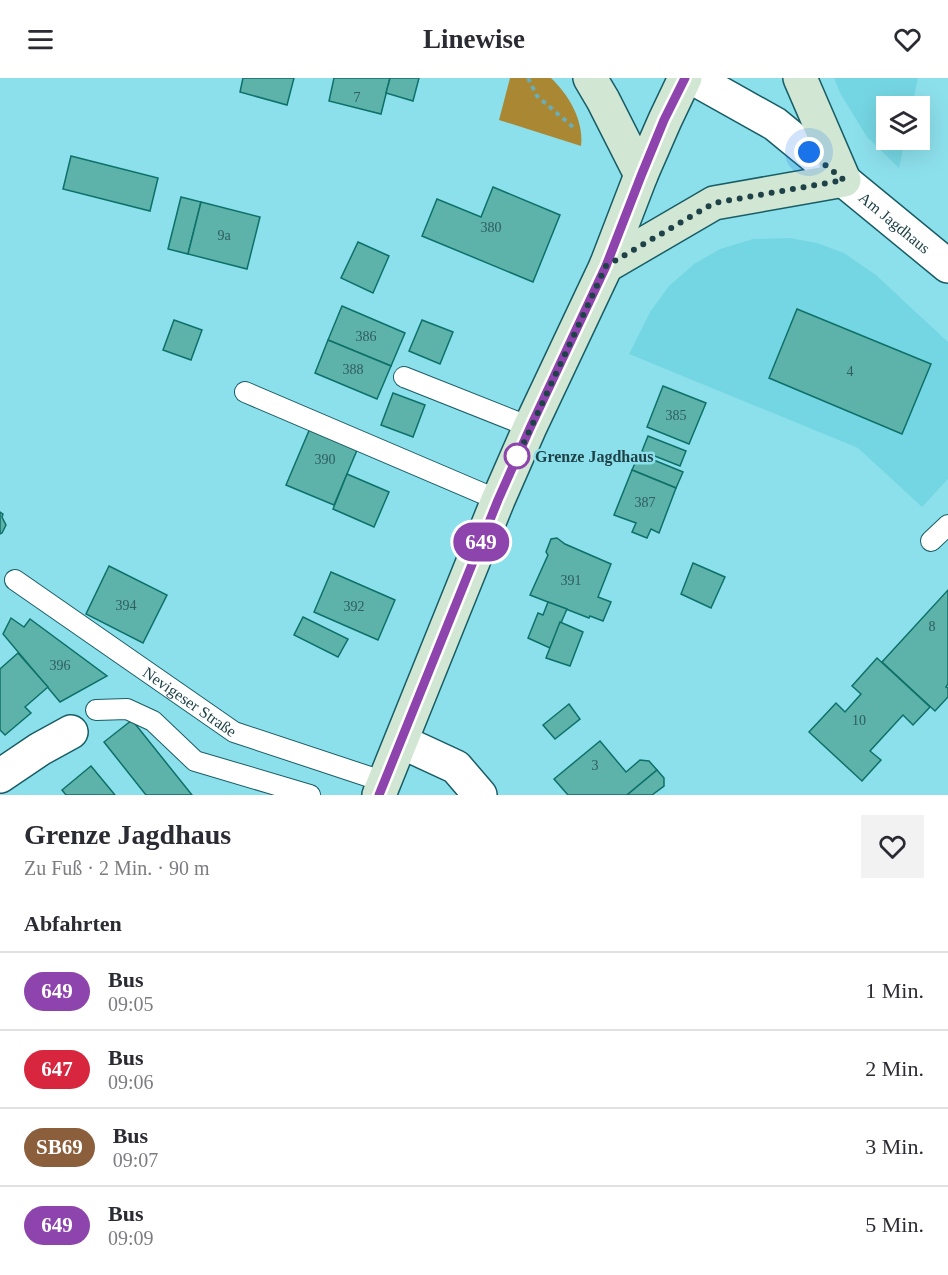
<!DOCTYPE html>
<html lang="de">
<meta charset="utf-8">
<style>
body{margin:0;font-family:Georgia,serif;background:#f2f2f3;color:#2b2b33;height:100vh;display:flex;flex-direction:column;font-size:22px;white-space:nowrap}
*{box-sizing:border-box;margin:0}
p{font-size:20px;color:#7c7c81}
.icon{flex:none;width:33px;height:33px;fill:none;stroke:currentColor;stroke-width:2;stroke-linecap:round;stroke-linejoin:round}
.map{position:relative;height:717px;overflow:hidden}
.details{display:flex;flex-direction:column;background:#fff;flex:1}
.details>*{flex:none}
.badge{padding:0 12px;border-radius:20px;font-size:21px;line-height:39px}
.buttons{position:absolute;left:876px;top:18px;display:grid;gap:12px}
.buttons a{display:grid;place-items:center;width:54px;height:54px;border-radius:0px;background:#fff;box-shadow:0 6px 24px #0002;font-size:30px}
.you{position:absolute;width:30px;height:30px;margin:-15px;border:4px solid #fff;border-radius:50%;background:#1a73e8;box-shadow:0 0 0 9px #1a73e833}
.map>.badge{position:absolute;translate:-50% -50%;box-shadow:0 0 0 3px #fff}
h2{padding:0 24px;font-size:22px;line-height:54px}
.round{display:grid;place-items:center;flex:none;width:63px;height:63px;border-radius:0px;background:#f2f2f3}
.overview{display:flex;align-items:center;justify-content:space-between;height:102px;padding:0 24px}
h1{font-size:28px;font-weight:700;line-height:45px}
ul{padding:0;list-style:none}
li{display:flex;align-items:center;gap:18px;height:78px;padding:0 24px;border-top:2px solid #e1e1e2}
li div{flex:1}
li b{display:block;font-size:22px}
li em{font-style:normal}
li .badge{min-width:66px;font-weight:700;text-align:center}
header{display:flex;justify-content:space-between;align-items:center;height:78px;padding:0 24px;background:#fff;font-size:27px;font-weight:700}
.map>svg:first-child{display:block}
.built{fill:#75d6e3}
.forest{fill:#a83}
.building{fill:#5db2a9;stroke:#0d716a;stroke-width:1.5}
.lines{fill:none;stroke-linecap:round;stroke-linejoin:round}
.lane-casing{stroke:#185d65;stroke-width:22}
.street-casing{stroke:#185d65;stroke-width:36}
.secondary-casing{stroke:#185d65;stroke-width:36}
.path{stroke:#69aeb8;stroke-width:4;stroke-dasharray:4.5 4.5;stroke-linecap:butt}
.lane{stroke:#fff;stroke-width:20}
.street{stroke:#fff;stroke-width:33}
.secondary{stroke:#d2e6d4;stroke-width:33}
.line-casing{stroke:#fff;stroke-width:14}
.line{stroke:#8e44ad;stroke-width:9}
.walk{stroke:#1e4247;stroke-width:6;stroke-dasharray:0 10.8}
.stop-dot{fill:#fff;stroke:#8e44ad;stroke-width:3}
.labels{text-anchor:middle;stroke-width:5;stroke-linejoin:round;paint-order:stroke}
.number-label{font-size:14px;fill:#2e5e60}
.street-label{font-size:16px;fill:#1e4247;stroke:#8ce0ec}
.stop-label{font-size:16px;font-weight:bold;fill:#1e4247;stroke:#8ce0ec;text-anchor:start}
</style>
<header><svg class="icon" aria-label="menu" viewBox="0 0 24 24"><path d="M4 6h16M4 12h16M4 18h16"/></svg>Linewise<svg class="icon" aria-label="heart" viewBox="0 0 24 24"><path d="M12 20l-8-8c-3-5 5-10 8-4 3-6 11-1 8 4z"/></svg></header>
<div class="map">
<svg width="948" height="717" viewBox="0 0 948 717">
<rect width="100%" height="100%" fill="#8ce0ec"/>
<g class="built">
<path d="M 834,0 L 918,0 L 912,28 L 886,28 L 886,62 L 905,62 L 899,90 L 867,59 L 840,15 Z"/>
<path d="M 789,160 L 817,165 L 844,175 L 876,197 L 948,264 L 948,401 L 922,429 L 858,370 L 629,276 L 650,234 L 669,208 L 694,186 L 720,171 L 753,161 Z"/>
</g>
<path class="forest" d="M 510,0 L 551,0 C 569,17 584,43 581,68 L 499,42 Z"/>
<g class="building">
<path d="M 243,0 L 294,0 L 287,27 L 240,14 Z"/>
<path d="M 334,0 L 390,0 L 381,36 L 329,23 Z"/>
<path d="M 390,0 L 419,0 L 413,23 L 386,15 Z"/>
<path d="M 71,78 L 158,100 L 150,133 L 63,111 Z"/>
<path d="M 493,109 L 560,137 L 533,204 L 422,158 L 437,121 L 481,139 Z"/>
<path d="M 181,119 L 201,124 L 188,176 L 168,171 Z"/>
<path d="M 201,124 L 260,139 L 247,191 L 188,176 Z"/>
<path d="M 358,164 L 389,178 L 373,215 L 341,200 Z"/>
<path d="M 342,228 L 405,255 L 391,288 L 328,262 Z"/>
<path d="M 797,231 L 931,286 L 902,356 L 769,300 Z"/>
<path d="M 174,242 L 202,252 L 191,282 L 163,272 Z"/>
<path d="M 422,242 L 453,254 L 440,286 L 409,273 Z"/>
<path d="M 328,262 L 391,288 L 377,321 L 315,295 Z"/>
<path d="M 663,308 L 706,325 L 689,366 L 647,349 Z"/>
<path d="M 393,315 L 425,327 L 413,359 L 381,347 Z"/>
<path d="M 311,348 L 360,365 L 334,427 L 286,407 Z"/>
<path d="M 648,358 L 686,373 L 680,388 L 642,373 Z"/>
<path d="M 639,376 L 683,394 L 676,410 L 632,392 Z"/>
<path d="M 632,392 L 676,410 L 659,455 L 651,451 L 647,460 L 632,454 L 636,445 L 614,437 Z"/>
<path d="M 347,396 L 389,414 L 374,449 L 333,431 Z"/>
<path d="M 0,434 L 3,436 L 2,439 L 6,447 L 2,455 L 0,456 Z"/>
<path d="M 557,460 L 565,466 L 611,486 L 598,519 L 611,524 L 603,543 L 590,538 L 589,540 L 530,517 L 548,477 L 546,474 L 551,461 Z"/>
<path d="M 693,485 L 725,499 L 711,530 L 681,516 Z"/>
<path d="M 109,488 L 167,517 L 143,565 L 86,536 Z"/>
<path d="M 331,494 L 395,522 L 378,562 L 314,534 Z"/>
<path d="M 948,512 L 948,606 L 946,609 L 948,610 L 948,619 L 935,633 L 882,584 Z"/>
<path d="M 548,524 L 567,531 L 550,570 L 528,560 L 538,535 L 543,537 Z"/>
<path d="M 303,539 L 348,561 L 338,579 L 294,557 Z"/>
<path d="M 11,540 L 24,549 L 30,541 L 107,598 L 60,624 L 3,556 Z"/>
<path d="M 560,544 L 583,554 L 570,588 L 546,580 Z"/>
<path d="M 18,575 L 48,609 L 25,629 L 31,635 L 5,657 L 0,652 L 0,591 Z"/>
<path d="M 877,580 L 930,629 L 913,647 L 903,637 L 870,673 L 881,682 L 862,703 L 809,654 L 836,625 L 845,634 L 861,616 L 852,608 Z"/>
<path d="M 569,626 L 580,641 L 555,661 L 543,647 Z"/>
<path d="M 132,642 L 192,717 L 146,717 L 104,664 Z"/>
<path d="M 600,663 L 626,694 L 640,682 L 649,683 L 657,692 L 627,717 L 568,717 L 554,701 Z"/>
<path d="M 91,688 L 115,717 L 66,717 L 62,712 Z"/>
<path d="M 657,692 L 664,700 L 664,708 L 652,717 L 627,717 Z"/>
</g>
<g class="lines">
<g class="lane-casing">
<g id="lane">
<path d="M 404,299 L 530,349"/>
<path d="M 245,314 L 498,422"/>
<path d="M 931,463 L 948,447"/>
<path id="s1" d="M 15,502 L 234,654 L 385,704"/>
<path d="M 96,632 L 127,631 L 153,643 L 195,683 L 310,717"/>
</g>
</g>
<g class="street-casing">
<g id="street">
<path id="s2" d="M 693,0 L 775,46 L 948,188"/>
<path d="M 402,664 L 456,689 L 480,717"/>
<path d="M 0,698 L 40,671 L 71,654"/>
</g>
</g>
<g class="secondary-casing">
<g id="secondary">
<path d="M 590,0 L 603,22 L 641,97"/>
<path d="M 606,188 L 714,125 L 844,102 L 800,0"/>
<path d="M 379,717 L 498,422 L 530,349 L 606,188 L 641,97 L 665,42 L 685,0"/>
</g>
</g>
<path class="path" d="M 528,0 L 537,18 L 573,49"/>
<use href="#lane" class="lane"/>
<use href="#street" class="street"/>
<use href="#secondary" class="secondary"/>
</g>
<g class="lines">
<g class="line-casing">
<path id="line" d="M 379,717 L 498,422 L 530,350 L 606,188 L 641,98 L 664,42 L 685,0"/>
</g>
<use href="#line" class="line"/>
<path class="walk" d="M 517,378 L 514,386 L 606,188 L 714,125 L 844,102 L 809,74"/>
</g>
<circle class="stop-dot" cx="517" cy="378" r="12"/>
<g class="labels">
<g class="number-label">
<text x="357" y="24">7</text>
<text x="491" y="154">380</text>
<text x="224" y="162">9a</text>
<text x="366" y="263">386</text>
<text x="353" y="296">388</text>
<text x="850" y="298">4</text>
<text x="676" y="342">385</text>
<text x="325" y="386">390</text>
<text x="645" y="429">387</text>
<text x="571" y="507">391</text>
<text x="126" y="532">394</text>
<text x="354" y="533">392</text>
<text x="932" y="553">8</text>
<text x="60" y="592">396</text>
<text x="859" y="647">10</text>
<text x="595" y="692">3</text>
</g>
<g class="street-label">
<text dy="6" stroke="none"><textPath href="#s2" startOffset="249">Am Jagdhaus</textPath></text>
<text dy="6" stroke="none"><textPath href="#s1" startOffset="213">Nevigeser Straße</textPath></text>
</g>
<g class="stop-label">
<text x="535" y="384">Grenze Jagdhaus</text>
</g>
</g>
</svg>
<div class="buttons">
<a><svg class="icon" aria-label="layers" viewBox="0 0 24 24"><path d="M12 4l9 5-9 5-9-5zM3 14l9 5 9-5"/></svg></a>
</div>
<div class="you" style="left:809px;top:74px"></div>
<b class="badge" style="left:481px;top:464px;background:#8e44ad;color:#fff">649</b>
</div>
<section class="details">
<div class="overview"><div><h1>Grenze Jagdhaus</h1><p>Zu Fuß · 2 Min. · 90 m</p></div><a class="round"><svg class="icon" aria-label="heart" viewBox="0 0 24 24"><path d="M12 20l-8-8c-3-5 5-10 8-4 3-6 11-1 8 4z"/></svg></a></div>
<h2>Abfahrten</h2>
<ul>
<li><span class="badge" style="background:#8e44ad;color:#fff">649</span><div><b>Bus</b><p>09:05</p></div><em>1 Min.</em></li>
<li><span class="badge" style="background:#d7263d;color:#fff">647</span><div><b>Bus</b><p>09:06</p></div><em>2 Min.</em></li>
<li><span class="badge" style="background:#8b5e3c;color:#fff">SB69</span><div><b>Bus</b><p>09:07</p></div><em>3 Min.</em></li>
<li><span class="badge" style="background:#8e44ad;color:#fff">649</span><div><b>Bus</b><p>09:09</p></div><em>5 Min.</em></li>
</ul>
</section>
